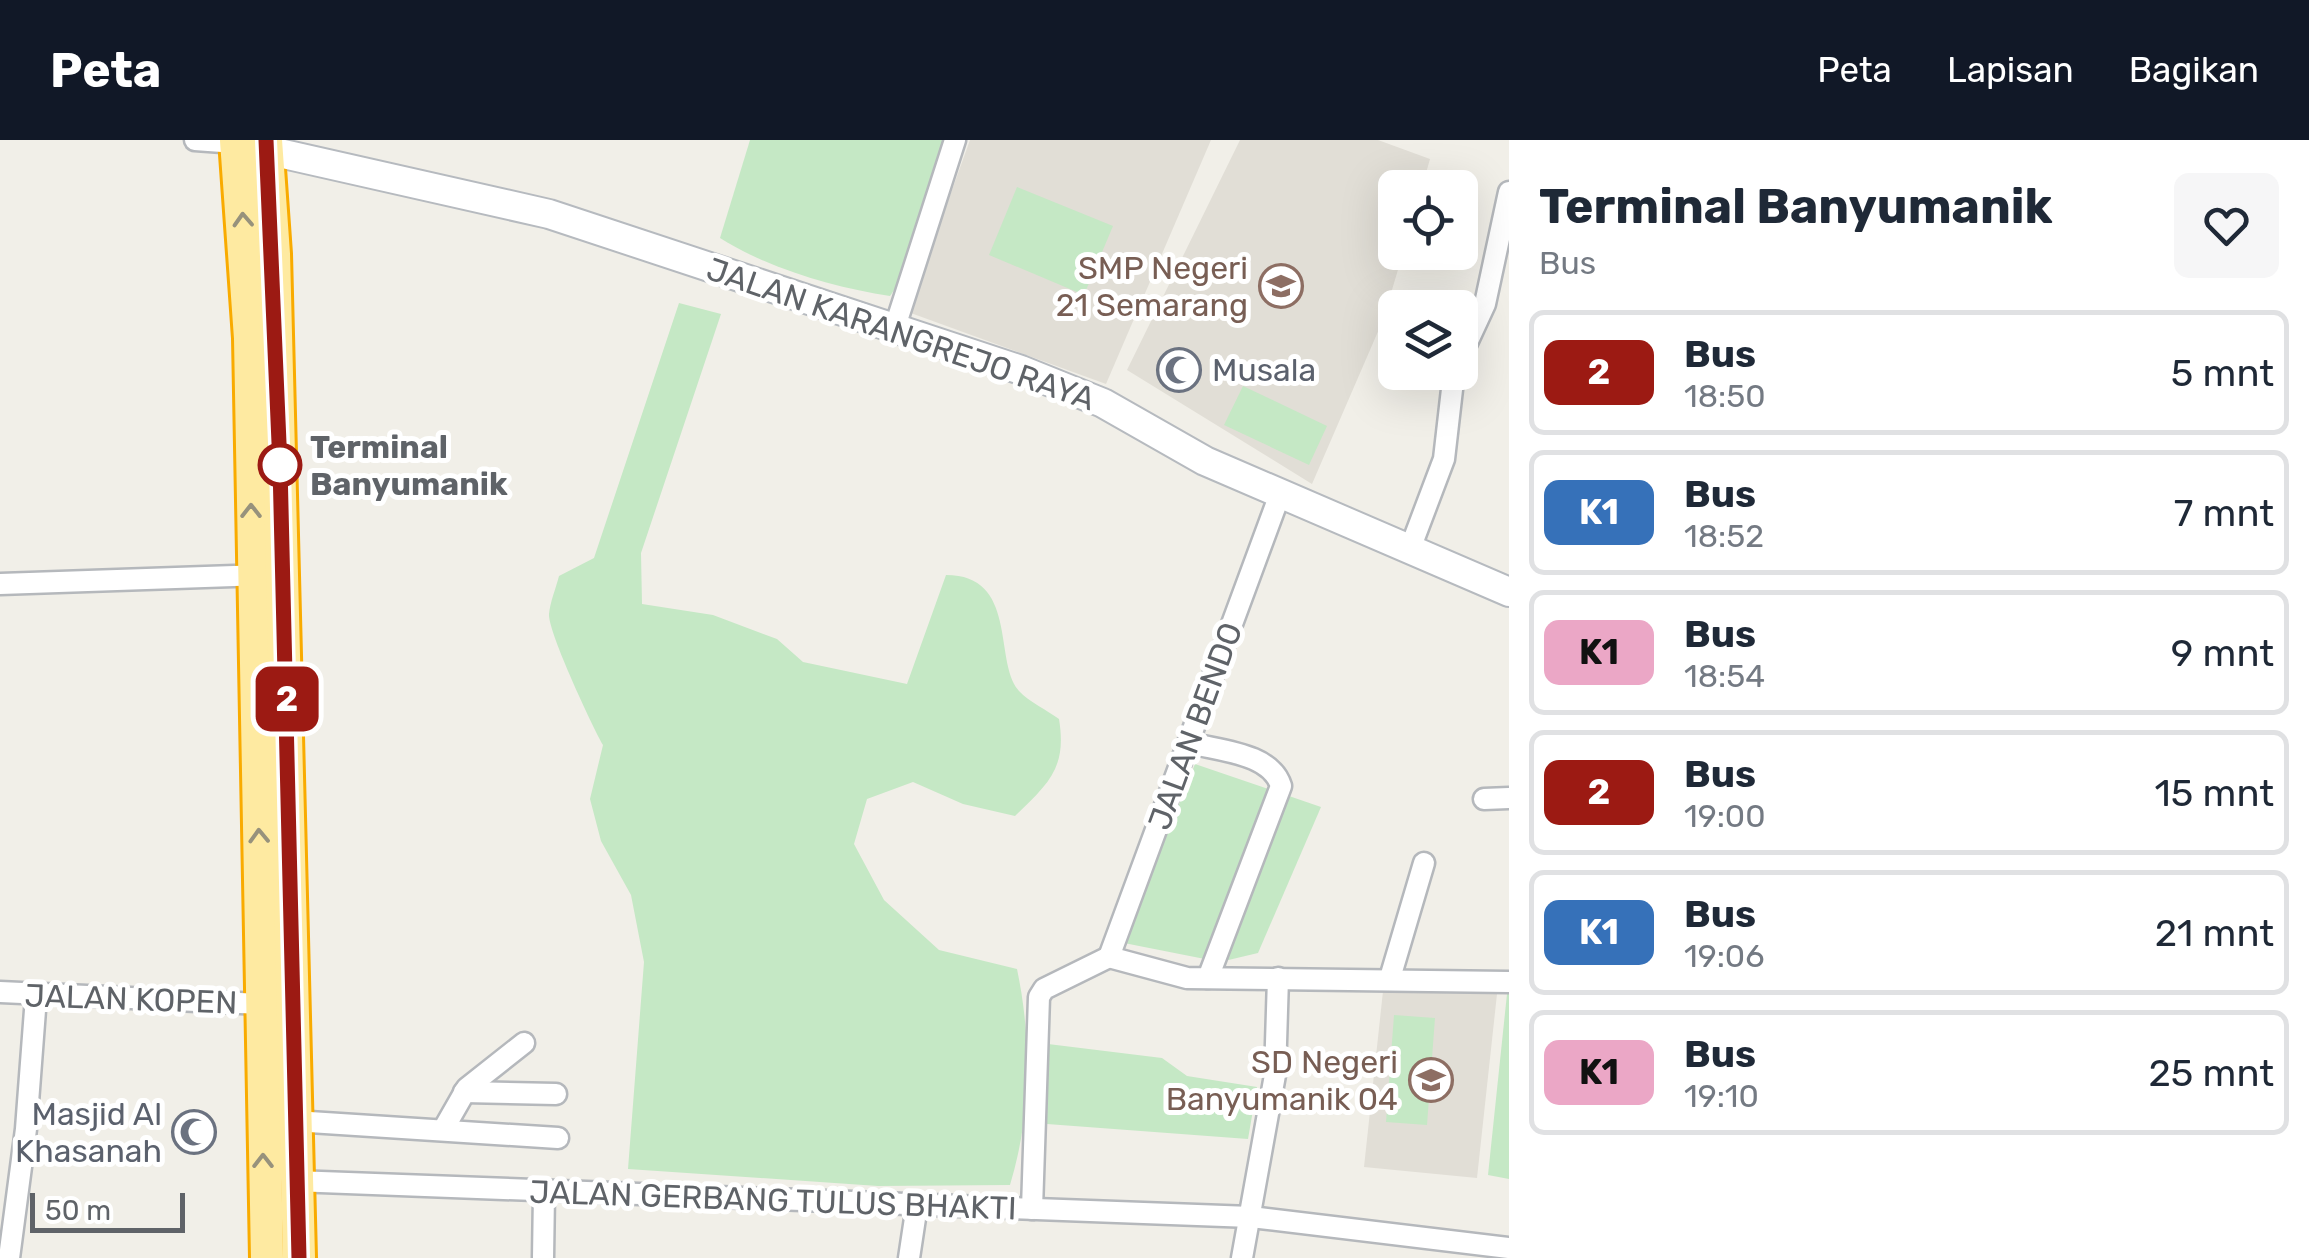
<!DOCTYPE html>
<html lang="id">
<style>
body{margin:0;font-family:Rubik,sans-serif;background:#f6f6f7;color:#1f2937;height:100vh;display:flex;flex-direction:column;font-size:38px;white-space:nowrap}
*{box-sizing:border-box;margin:0}
p{font-size:32px;color:#747a83}
.icon{flex:none;width:55px;height:55px;fill:none;stroke:currentColor;stroke-width:2;stroke-linecap:round;stroke-linejoin:round}
.map{position:relative;flex:1;overflow:hidden}
.side{display:flex;flex-direction:column;background:#fff;width:800px}
.side>*{flex:none}
.badge{padding:0 20px;border-radius:15px;font-size:35px;line-height:65px}
.controls{position:absolute;left:1378px;top:30px;display:grid;gap:20px}
.controls a{display:grid;place-items:center;width:100px;height:100px;border-radius:15px;background:#fff;box-shadow:0 10px 40px #0002;font-size:50px}
.scale{position:absolute;left:30px;bottom:25px;width:155px;box-sizing:border-box;padding-left:10px;border:5px solid #5f6368;border-top:0;font-size:28px;line-height:35px;white-space:nowrap;color:#5f6368;-webkit-text-stroke:8px #fff;paint-order:stroke}
.map>.badge{position:absolute;translate:-50% -50%;box-shadow:0 0 0 5px #fff}
.round{display:grid;place-items:center;flex:none;width:105px;height:105px;border-radius:15px;background:#f6f6f7}
.headline{display:flex;align-items:center;justify-content:space-between;height:170px;padding:0 30px}
h1{font-size:48px;font-weight:700;line-height:75px}
ul{padding:0;list-style:none}
li{display:flex;align-items:center;gap:30px;height:125px;margin:0 20px 15px;padding:0 10px;border:5px solid #e0e1e3;border-radius:15px}
li div{flex:1}
li b{display:block;font-size:38px}
li em{font-style:normal}
li .badge{min-width:110px;font-weight:700;text-align:center}
header{display:flex;align-items:center;gap:60px;box-sizing:border-box;height:140px;padding:0 50px;background:#111827;color:#fff}
header strong{font-size:48px}
nav{display:flex;gap:55px;margin-inline-start:auto;font-size:35px}
main{display:flex;flex:1;min-height:0}
.map>svg:first-child{display:block}
.education{fill:#e1ded6}
.green{fill:#c5e8c5}
.lines{fill:none;stroke-linecap:round;stroke-linejoin:round}
.minor-casing{stroke:#b5b8bc;stroke-width:25}
.secondary-casing{stroke:#b6babf;stroke-width:32}
.trunk-casing{stroke:#f9ab00;stroke-width:38}
.minor{stroke:#fff;stroke-width:20}
.secondary{stroke:#fff;stroke-width:28}
.trunk{stroke:#feeaa1;stroke-width:32}
.oneway{stroke:#97927c}
.line-casing{stroke:#fff;stroke-width:22}
.line{stroke:#9c1a13;stroke-width:15}
.stop-dot{fill:#fff;stroke:#9c1a13;stroke-width:5}
.labels{text-anchor:middle;stroke-width:10;stroke-linejoin:round;paint-order:stroke}
.education-label{font-size:32px;fill:#785e54;stroke:#fff;text-anchor:end}
.street-label{font-size:32px;fill:#5f6368;stroke:#fff}
.worship-label{font-size:32px;fill:#5b616d;stroke:#fff;text-anchor:start}
.stop-label{font-size:32px;font-weight:bold;fill:#5f6368;stroke:#fff;text-anchor:start}
</style>
<header>
<strong>Peta</strong>
<nav><a>Peta</a><a>Lapisan</a><a>Bagikan</a></nav>
</header>
<main>
<div class="map">
<svg width="1509" height="1118" viewBox="0 0 1509 1118">
<rect width="100%" height="100%" fill="#f1efe8"/>
<g class="education">
<path d="M 970,0 L 1211,0 L 1106,244 L 908,172 Z"/>
<path d="M 1240,0 L 1378,0 L 1430,19 L 1422,47 L 1395,48 L 1395,112 L 1403,113 L 1383,180 L 1312,344 L 1127,230 Z"/>
<path d="M 1384,842 L 1497,854 L 1477,1038 L 1364,1027 Z"/>
</g>
<g class="green">
<path d="M 750,0 L 948,0 L 902,139 L 890,156 C 835,148 767,128 720,98 Z"/>
<path d="M 1017,47 L 1113,86 L 1084,155 L 989,115 Z"/>
<path d="M 679,163 L 721,174 L 641,413 L 642,464 L 713,475 L 777,499 L 803,522 L 907,544 L 946,435 C 1019,435 993,522 1019,551 C 1029,562 1047,570 1059,579 C 1067,628 1049,643 1015,676 L 963,664 L 913,642 L 867,659 L 854,704 L 884,760 L 939,810 L 1017,829 C 1032,900 1031,976 1010,1045 L 878,1046 L 628,1029 L 644,822 L 631,755 L 601,701 L 590,659 L 603,605 C 592,585 548,492 549,474 C 550,462 556,448 559,436 L 594,418 Z"/>
<path d="M 1243,246 L 1327,286 L 1309,325 L 1224,285 Z"/>
<path d="M 1195,624 L 1321,667 L 1258,813 L 1220,822 L 1124,803 Z"/>
<path d="M 1507,854 L 1509,854 L 1509,1039 L 1488,1035 Z"/>
<path d="M 1394,875 L 1435,878 L 1427,985 L 1386,982 Z"/>
<path d="M 1048,904 L 1162,918 L 1187,936 L 1257,947 L 1248,999 L 1047,984 Z"/>
</g>
<g class="lines">
<g class="minor-casing">
<g id="minor">
<path d="M 195,0 L 236,3"/>
<path d="M 894,190 L 955,0"/>
<path d="M 1460,218 L 1485,164 L 1509,52"/>
<path d="M 1410,409 L 1444,319 L 1454,232"/>
<path d="M 0,444 L 262,435"/>
<path d="M 1190,603 C 1220,611 1271,613 1281,646 L 1208,838"/>
<path d="M 1484,659 L 1509,658"/>
<path d="M 1109,817 L 1280,354"/>
<path d="M 1109,817 L 1187,838 L 1509,842"/>
<path d="M 1390,838 L 1424,723"/>
<path d="M 0,852 L 262,864"/>
<path d="M 464,952 L 556,954"/>
<path d="M 294,981 L 558,998"/>
<path d="M 443,990 L 467,948 L 524,903"/>
<path d="M 294,1041 L 1251,1077 L 1509,1108"/>
<path d="M 1032,1069 L 1039,857 L 1044,849 L 1109,817"/>
<path d="M 9,1118 L 26,989 L 36,857"/>
<path d="M 543,1118 L 544,1054"/>
<path d="M 909,1118 L 917,1065"/>
<path d="M 1242,1118 L 1275,935 L 1278,838"/>
</g>
</g>
<g class="secondary-casing">
<path id="secondary" d="M 266,10 L 549,74 L 1021,230 L 1103,263 L 1205,321 L 1509,452"/>
</g>
<g class="trunk-casing">
<g id="trunk">
<path d="M 236,0 L 250,198 L 267,1118"/>
<path d="M 266,0 L 274,114 L 299,1118"/>
</g>
</g>
<use href="#minor" class="minor"/>
<use href="#secondary" class="secondary"/>
<use href="#trunk" class="trunk"/>
</g>
<defs><path id="oneway-chevron" d="M-2-3.5L2.5 0L-2 3.5" fill="none" stroke-width="1.6" stroke-linecap="round" stroke-linejoin="round" transform="scale(2.5)"/></defs>
<g class="oneway">
<use href="#oneway-chevron" transform="translate(243 80) rotate(-93)"/>
<use href="#oneway-chevron" transform="translate(251 371) rotate(-90)"/>
<use href="#oneway-chevron" transform="translate(259 696) rotate(-92)"/>
<use href="#oneway-chevron" transform="translate(263 1021) rotate(-90)"/>
</g>
<g class="lines">
<g class="line-casing">
<path id="line" d="M 266,0 L 280,326 L 299,1118"/>
</g>
<use href="#line" class="line"/>
</g>
<defs>
<g id="school-ring" transform="scale(2.25)"><circle r="9.5" fill="#fff" stroke="#8d6e63" stroke-width="1.5"/><path d="M0-5L7-2L0 1L-7-2ZM-4 1L0 2.5L4 1V4Q0 6-4 4Z" fill="#8d6e63"/></g>
<g id="mosque-ring" transform="scale(2.25)"><circle r="9.5" fill="#fff" stroke="#6b7280" stroke-width="1.5"/><path d="M3.5-4.9A6 6 0 1 0 3.5 4.9A5 5 0 1 1 3.5-4.9Z" fill="#6b7280"/></g>
</defs>
<g fill-rule="evenodd">
<use href="#school-ring" x="1281" y="146"/>
<use href="#mosque-ring" x="1179" y="230"/>
<use href="#school-ring" x="1431" y="940"/>
<use href="#mosque-ring" x="194" y="992"/>
</g>
<circle class="stop-dot" cx="280" cy="325" r="20"/>
<g class="labels">
<g class="education-label">
<text x="1248" y="139">SMP Negeri<tspan x="1248" dy="37">21 Semarang</tspan></text>
<text x="1398" y="933">SD Negeri<tspan x="1398" dy="37">Banyumanik 04</tspan></text>
</g>
<g class="street-label">
<text transform="translate(901 194) rotate(19)" y="11">JALAN KARANGREJO RAYA</text>
<text transform="translate(1195 586) rotate(-70)" y="11">JALAN BENDO</text>
<text transform="translate(131 859) rotate(2)" y="11">JALAN KOPEN</text>
<text transform="translate(773 1060) rotate(2)" y="11">JALAN GERBANG TULUS BHAKTI</text>
</g>
<g class="worship-label">
<text x="1212" y="241">Musala</text>
<text x="162" y="985" text-anchor="end">Masjid Al<tspan x="162" dy="37">Khasanah</tspan></text>
</g>
<g class="stop-label">
<text x="310" y="318">Terminal<tspan x="310" dy="37">Banyumanik</tspan></text>
</g>
</g>
</svg>
<div class="controls">
<a><svg class="icon" aria-label="locate" viewBox="0 0 24 24"><circle cx="12" cy="12" r="6"/><path d="M12 2v4M12 18v4M2 12h4M18 12h4"/></svg></a>
<a><svg class="icon" aria-label="layers" viewBox="0 0 24 24"><path d="M12 4l9 5-9 5-9-5zM3 14l9 5 9-5"/></svg></a>
</div>
<div class="scale">50 m</div>
<b class="badge" style="left:287px;top:559px;background:#9c1a13;color:#fff">2</b>
</div>
<section class="side">
<div class="headline"><div><h1>Terminal Banyumanik</h1><p>Bus</p></div><a class="round"><svg class="icon" aria-label="heart" viewBox="0 0 24 24"><path d="M12 20l-8-8c-3-5 5-10 8-4 3-6 11-1 8 4z"/></svg></a></div>
<ul>
<li><span class="badge" style="background:#9c1a13;color:#fff">2</span><div><b>Bus</b><p>18:50</p></div><em>5 mnt</em></li>
<li><span class="badge" style="background:#3671b9;color:#fff">K1</span><div><b>Bus</b><p>18:52</p></div><em>7 mnt</em></li>
<li><span class="badge" style="background:#eba7c6;color:#111">K1</span><div><b>Bus</b><p>18:54</p></div><em>9 mnt</em></li>
<li><span class="badge" style="background:#9c1a13;color:#fff">2</span><div><b>Bus</b><p>19:00</p></div><em>15 mnt</em></li>
<li><span class="badge" style="background:#3671b9;color:#fff">K1</span><div><b>Bus</b><p>19:06</p></div><em>21 mnt</em></li>
<li><span class="badge" style="background:#eba7c6;color:#111">K1</span><div><b>Bus</b><p>19:10</p></div><em>25 mnt</em></li>
</ul>
</section>
</main>
